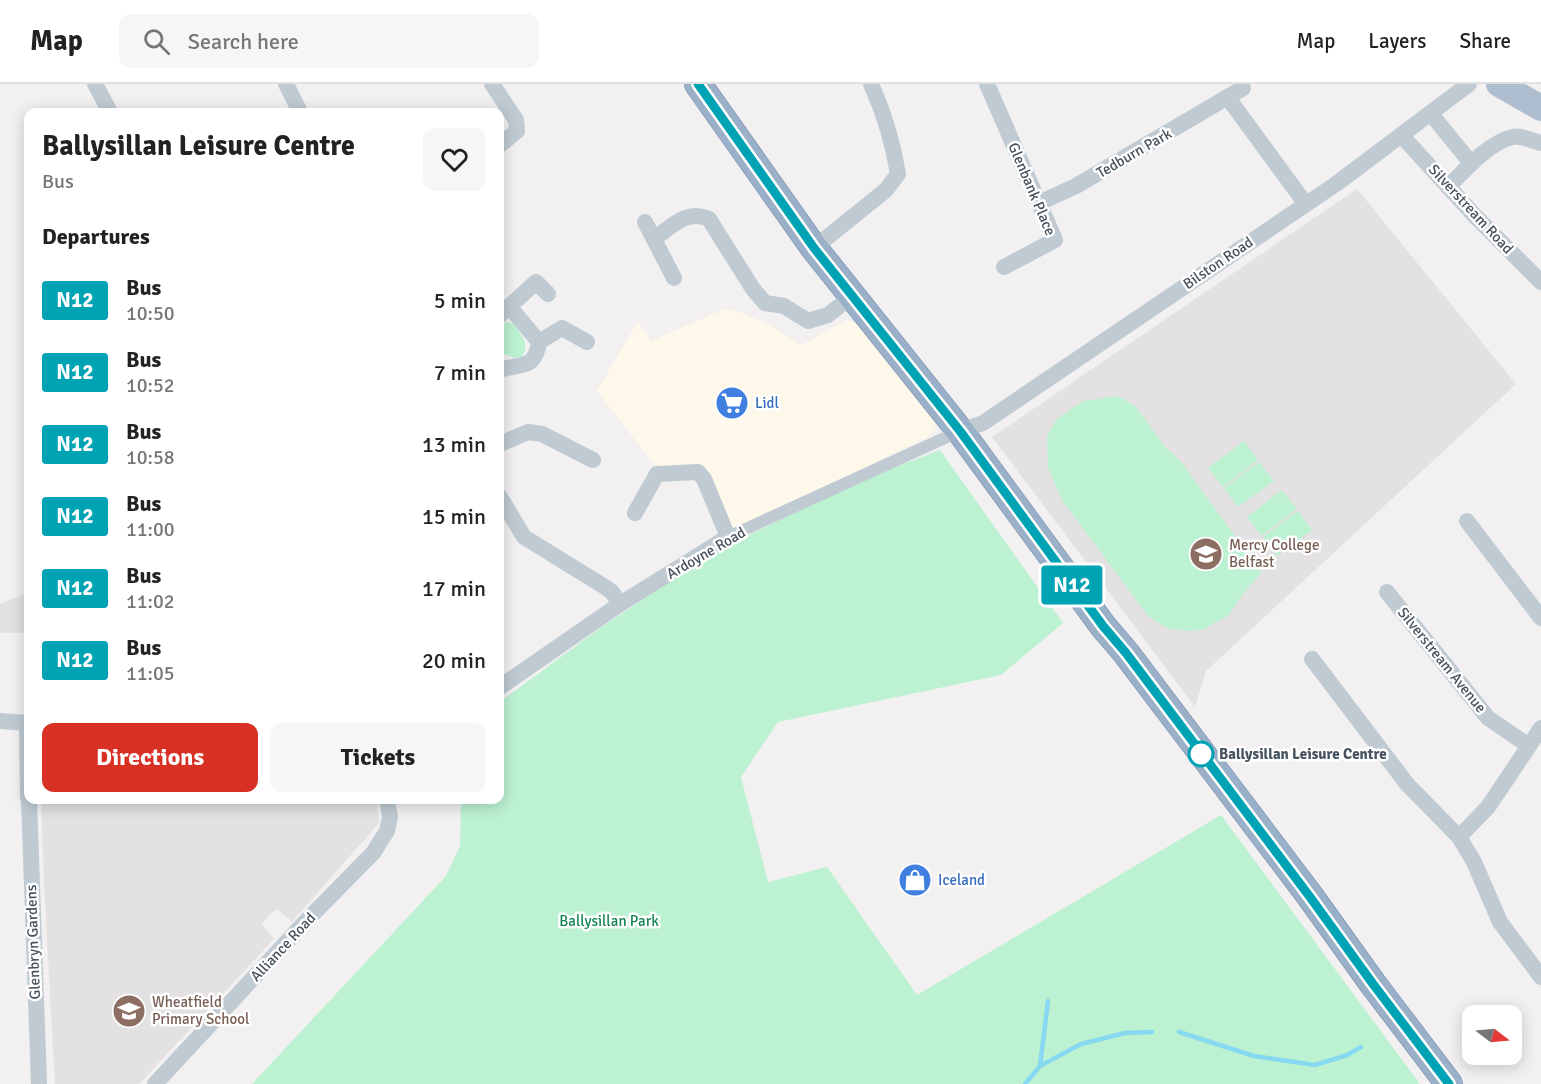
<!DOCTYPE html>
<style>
body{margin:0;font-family:Signika,sans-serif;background:#f6f6f6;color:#222;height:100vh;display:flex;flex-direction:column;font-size:22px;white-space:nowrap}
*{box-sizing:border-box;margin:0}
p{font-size:20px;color:#767676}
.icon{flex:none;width:33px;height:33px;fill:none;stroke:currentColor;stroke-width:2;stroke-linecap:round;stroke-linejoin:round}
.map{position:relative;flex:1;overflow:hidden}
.drawer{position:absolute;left:24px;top:24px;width:480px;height:696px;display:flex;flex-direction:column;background:#fff;border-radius:12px;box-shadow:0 3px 15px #0003}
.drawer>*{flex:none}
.badge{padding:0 12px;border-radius:4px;font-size:21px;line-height:39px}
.needle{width:39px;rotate:106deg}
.fabs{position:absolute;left:1462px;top:921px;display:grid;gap:12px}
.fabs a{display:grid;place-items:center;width:60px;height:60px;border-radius:12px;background:#fff;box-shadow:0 3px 15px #0003;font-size:30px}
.map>.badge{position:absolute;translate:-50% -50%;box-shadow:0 0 0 3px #fff}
h2{padding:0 18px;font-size:22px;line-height:54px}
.round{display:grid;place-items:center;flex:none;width:63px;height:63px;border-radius:12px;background:#f6f6f6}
.head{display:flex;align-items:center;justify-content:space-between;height:102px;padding:0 18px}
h1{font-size:28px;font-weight:700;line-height:45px}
.cta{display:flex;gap:12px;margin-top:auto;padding:12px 18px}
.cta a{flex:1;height:69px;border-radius:12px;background:#d93025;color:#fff;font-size:24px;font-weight:700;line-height:69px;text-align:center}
.cta a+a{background:#f6f6f6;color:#222}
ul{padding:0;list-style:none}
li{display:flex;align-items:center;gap:18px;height:72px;padding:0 18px}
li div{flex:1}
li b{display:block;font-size:22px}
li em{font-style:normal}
li .badge{min-width:66px;font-weight:700;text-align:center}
header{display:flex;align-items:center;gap:36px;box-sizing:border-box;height:84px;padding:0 30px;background:#fff;border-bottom:2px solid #e0e0e0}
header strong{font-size:28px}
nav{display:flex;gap:33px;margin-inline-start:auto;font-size:21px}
.search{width:420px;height:54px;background:#f6f6f6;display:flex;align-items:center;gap:15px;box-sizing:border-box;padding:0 21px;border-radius:12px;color:#767676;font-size:22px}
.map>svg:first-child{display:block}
.commercial{fill:#fdf8e9}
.education{fill:#e3e1e1}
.green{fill:#bcf2d2}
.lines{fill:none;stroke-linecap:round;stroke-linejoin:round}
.stream{stroke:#87d8f1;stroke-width:4.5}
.trunk-casing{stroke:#708bad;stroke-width:28}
.pedestrian{stroke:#bfcad2;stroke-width:12}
.minor{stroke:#bfcad2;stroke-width:16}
.primary{stroke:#aebed0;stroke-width:26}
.trunk{stroke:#9aafc8;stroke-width:27}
.line-casing{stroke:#fff;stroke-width:14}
.line{stroke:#00a3b4;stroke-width:9}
.stop-dot{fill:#fff;stroke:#00a3b4;stroke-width:3}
.labels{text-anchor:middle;stroke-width:5;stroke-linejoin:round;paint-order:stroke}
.street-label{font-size:15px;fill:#46525e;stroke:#fff}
.shop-label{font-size:15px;fill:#366cbe;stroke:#fff;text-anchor:start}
.education-label{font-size:15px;fill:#785e54;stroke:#fff;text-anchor:start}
.stop-label{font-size:15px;font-weight:bold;fill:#46525e;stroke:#fff;text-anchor:start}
.park-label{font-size:15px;fill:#12854f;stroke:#fff}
</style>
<header>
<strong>Map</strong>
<div class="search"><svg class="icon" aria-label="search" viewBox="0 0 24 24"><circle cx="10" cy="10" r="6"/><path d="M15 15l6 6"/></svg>Search here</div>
<nav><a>Map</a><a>Layers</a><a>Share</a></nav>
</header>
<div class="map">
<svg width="1541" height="1000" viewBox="0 0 1541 1000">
<rect width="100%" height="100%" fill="#f2f0f0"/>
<path class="commercial" d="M 724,225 L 738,227 L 771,242 L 801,261 L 848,236 L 859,241 L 928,323 L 937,344 L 926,354 L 731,447 L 705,385 L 660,388 L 597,307 L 638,237 L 651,257 Z"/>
<g class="education">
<path d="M 1357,105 L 1516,300 L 1206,587 L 1195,623 L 992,353 Z"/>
<path d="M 28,508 L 28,549 L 0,549 L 0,520 Z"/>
<path d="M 41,716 L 377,716 L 379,739 L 292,838 L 277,825 L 269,831 L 262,840 L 274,855 L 139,1000 L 55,1000 L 44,800 Z"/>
</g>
<g class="green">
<path d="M 507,238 L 514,240 C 522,252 530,259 522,273 L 514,274 L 500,268 L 500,242 Z"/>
<path d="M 1119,312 L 1136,323 L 1164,362 L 1181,378 L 1262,489 L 1244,508 L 1229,531 L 1202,546 L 1186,547 L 1167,544 L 1148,532 L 1062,416 L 1048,384 L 1047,352 L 1057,335 L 1083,317 Z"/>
<path d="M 1244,357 L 1258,376 L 1223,403 L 1208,384 Z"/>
<path d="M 940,366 L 1063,539 L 1001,591 L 778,638 L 741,693 L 768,798 L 827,783 L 917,911 L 1221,731 L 1420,1000 L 252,1000 L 446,792 L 460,762 L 461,719 L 401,719 L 400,716 L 500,716 L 500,618 L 603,542 L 714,468 L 862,396 Z"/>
<path d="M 1259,378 L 1274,397 L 1238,423 L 1224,404 Z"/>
<path d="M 1282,406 L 1297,425 L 1261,452 L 1247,433 Z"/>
<path d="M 1298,427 L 1312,446 L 1277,472 L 1263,453 Z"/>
</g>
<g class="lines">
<g class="stream">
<path d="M 1179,948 L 1254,972 L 1315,981 L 1347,971 L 1361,963"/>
<path d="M 1040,982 L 1048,917"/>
<path d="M 1025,1000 L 1040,982 L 1081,960 L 1125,949 L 1152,948"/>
</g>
<g class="trunk-casing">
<path id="trunk" d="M 698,0 L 814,164 L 960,347 L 1103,542 L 1126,569 L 1310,812 L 1373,900 L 1449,1000"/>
</g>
<path class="pedestrian" d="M 728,453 L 960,347"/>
<g class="minor">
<path d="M 95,0 L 110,28"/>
<path d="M 286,0 L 300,28"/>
<path d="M 492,0 L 516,36 L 517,47 L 500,61"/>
<path d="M 987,0 L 1055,156 L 1004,183"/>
<path d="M 1228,14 L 1305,119"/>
<path d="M 1431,30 L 1471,79"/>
<path d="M 1402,52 L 1475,132 L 1541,198"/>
<path d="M 1448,103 C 1465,86 1489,58 1513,53 C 1522,51 1532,57 1541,59"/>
<path d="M 1039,119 L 1076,102 L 1243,4"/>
<path d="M 645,138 L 674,194"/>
<path d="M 654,155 C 672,142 687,125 709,135 L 753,205 L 765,219 L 784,222 L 808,237 L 828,231 L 852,212"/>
<path d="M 814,164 L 886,106 L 898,90 C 893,59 884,29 871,0"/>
<path d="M 500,231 L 536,198 L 548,210"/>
<path d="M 539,258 L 562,244 L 587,258"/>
<path d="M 500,286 C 521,279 535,286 539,258 L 509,222"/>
<path d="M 960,347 L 983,339 L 1336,100 L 1469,0"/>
<path d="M 500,360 L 528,348 L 542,350 L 593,376"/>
<path d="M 500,413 L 524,453 L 605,503 L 612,508 L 620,520"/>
<path d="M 1467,437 L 1541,534"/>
<path d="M 1387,508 L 1488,634 L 1529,662"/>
<path d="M 1312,575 L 1407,700 L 1459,753 L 1474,778 L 1500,838 L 1541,893"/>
<path d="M 500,603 L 620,520 L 728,453 L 704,395 L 698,388 L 657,390 L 635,429"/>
<path d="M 0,637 L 28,639"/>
<path d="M 27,639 L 28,714"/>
<path d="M 29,716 L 39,1000"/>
<path d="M 1459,753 L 1488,723 L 1541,644"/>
<path d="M 155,1000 L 308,835 L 373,769 L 387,747 L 390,733 L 387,716"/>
</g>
<path class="primary" d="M 1499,0 L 1541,24"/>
<use href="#trunk" class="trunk"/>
</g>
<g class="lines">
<g class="line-casing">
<path id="line" d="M 698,0 L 814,164 L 960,347 L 1103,542 L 1126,569 L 1310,813 L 1373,900 L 1449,1000"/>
</g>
<use href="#line" class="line"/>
</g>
<defs>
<g id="supermarket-disc" transform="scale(1.725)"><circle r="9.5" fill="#3f7fe0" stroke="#fff"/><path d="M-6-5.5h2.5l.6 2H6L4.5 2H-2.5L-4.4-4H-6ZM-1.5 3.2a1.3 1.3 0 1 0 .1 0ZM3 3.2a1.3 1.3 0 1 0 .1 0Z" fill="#fff"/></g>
<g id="school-disc" transform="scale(1.725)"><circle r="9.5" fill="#8d6e63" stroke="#fff"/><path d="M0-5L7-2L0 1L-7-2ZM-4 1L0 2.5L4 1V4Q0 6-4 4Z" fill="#fff"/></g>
<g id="shop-disc" transform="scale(1.725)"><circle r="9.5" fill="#3f7fe0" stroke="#fff"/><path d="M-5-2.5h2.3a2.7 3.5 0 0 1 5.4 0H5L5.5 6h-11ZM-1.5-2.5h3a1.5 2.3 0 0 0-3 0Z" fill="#fff"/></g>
</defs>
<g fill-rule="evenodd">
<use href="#supermarket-disc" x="732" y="319"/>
<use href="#school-disc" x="1206" y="470"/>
<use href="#shop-disc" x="915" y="796"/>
<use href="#school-disc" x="129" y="927"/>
</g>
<circle class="stop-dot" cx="1201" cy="670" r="12"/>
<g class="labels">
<g class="street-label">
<text transform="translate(1134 69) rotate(-30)" y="5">Tedburn Park</text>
<text transform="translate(1032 105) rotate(67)" y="5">Glenbank Place</text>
<text transform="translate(1471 125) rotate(47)" y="5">Silverstream Road</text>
<text transform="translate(1218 179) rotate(-34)" y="5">Bilston Road</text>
<text transform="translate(706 469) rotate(-30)" y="5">Ardoyne Road</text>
<text transform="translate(1442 576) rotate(51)" y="5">Silverstream Avenue</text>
<text transform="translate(33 858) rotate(-92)" y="5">Glenbryn Gardens</text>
<text transform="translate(283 863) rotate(-47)" y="5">Alliance Road</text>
</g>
<g class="shop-label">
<text x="755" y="324">Lidl</text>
<text x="938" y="801">Iceland</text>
</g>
<g class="education-label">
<text x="1229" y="466">Mercy College<tspan x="1229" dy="17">Belfast</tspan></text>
<text x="152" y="923">Wheatfield<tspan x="152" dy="17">Primary School</tspan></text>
</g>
<g class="stop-label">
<text x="1219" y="675">Ballysillan Leisure Centre</text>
</g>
<g class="park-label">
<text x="609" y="842">Ballysillan Park</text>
</g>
</g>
</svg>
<div class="fabs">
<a><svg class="needle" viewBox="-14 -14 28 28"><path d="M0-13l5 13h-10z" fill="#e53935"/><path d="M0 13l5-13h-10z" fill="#767676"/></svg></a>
</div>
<b class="badge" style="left:1072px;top:501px;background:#00a3b4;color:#fff">N12</b>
<section class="drawer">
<div class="head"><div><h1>Ballysillan Leisure Centre</h1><p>Bus</p></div><a class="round"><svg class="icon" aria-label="heart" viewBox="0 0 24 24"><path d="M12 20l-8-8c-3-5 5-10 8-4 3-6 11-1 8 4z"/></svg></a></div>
<h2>Departures</h2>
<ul>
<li><span class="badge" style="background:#00a3b4;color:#fff">N12</span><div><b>Bus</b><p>10:50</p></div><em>5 min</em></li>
<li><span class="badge" style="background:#00a3b4;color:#fff">N12</span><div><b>Bus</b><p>10:52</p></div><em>7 min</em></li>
<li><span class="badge" style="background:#00a3b4;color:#fff">N12</span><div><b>Bus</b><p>10:58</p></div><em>13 min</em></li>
<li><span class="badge" style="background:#00a3b4;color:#fff">N12</span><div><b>Bus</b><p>11:00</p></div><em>15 min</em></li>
<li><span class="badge" style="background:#00a3b4;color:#fff">N12</span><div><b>Bus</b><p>11:02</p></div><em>17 min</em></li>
<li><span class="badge" style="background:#00a3b4;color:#fff">N12</span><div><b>Bus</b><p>11:05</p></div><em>20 min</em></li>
</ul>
<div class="cta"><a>Directions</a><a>Tickets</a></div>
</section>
</div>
